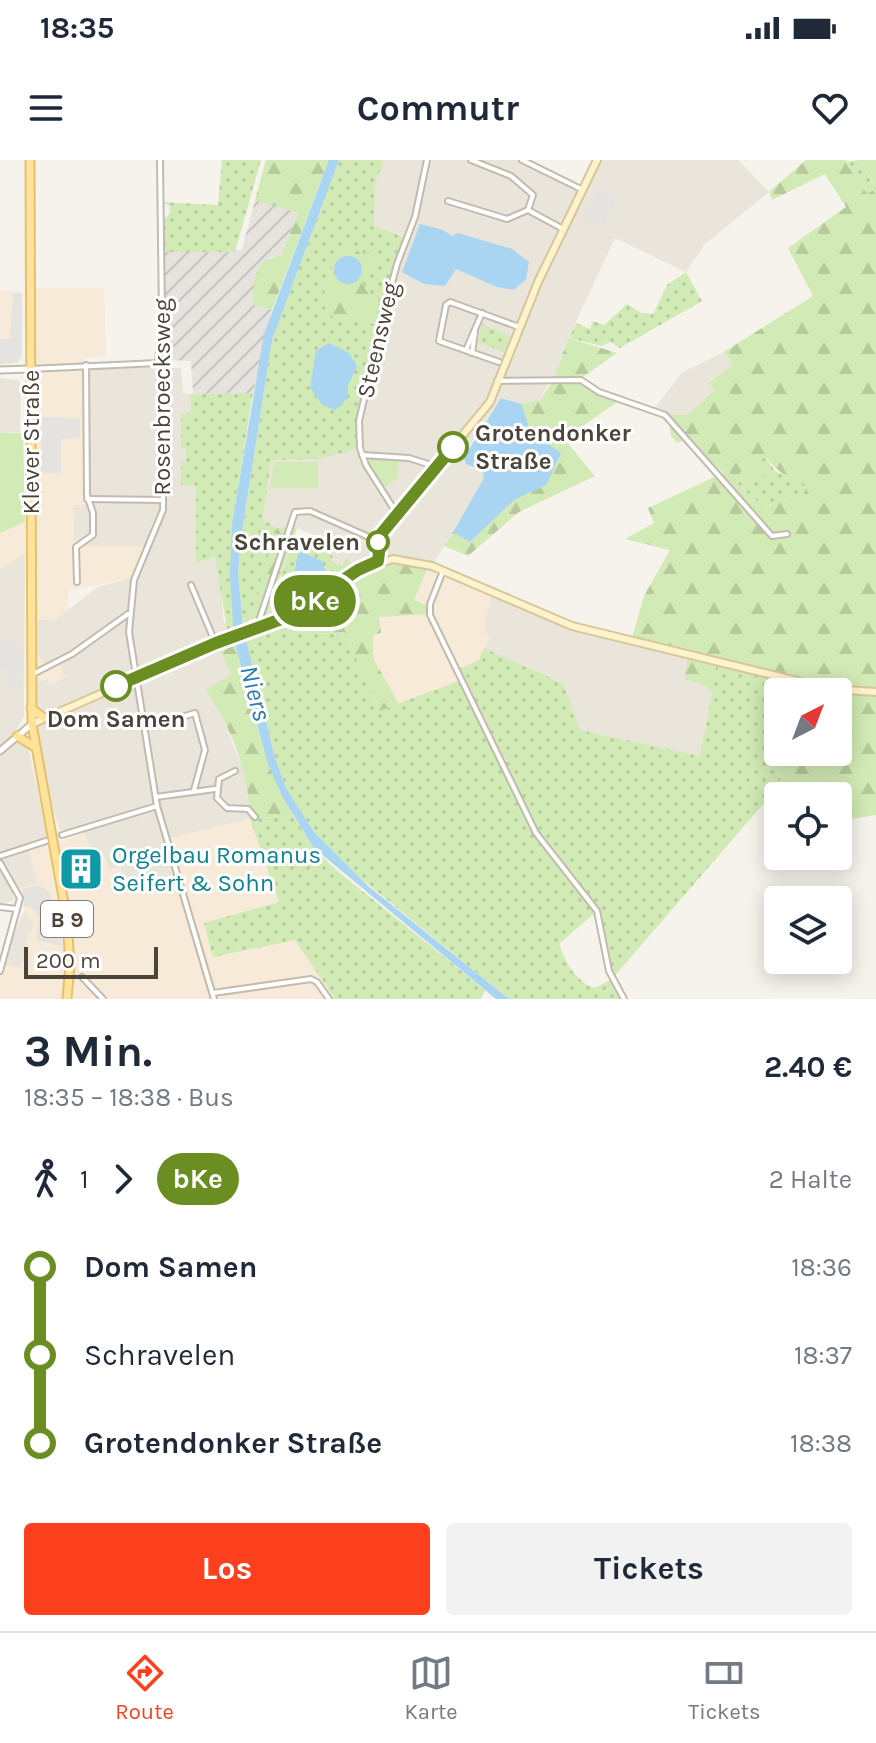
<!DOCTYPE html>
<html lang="de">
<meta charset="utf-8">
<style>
body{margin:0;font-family:Karla,sans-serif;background:#f2f2f3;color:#1f2937;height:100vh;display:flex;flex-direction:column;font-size:30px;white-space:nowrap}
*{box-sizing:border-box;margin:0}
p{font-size:26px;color:#747a83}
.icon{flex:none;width:44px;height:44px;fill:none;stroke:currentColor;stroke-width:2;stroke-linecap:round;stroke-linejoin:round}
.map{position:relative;height:839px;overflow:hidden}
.details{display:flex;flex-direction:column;background:#fff;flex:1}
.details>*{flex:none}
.badge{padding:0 16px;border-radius:26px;font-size:28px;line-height:52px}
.needle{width:52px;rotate:42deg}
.fabs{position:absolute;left:764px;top:518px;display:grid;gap:16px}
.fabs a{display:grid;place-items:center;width:88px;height:88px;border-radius:8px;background:#fff;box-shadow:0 4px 20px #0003;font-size:40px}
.scale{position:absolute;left:24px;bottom:20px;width:134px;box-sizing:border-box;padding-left:8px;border:4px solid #4b4439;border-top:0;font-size:22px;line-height:28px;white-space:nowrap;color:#4b4439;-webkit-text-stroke:6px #fff;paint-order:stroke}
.map>.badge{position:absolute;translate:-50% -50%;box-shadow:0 0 0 4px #fff}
.legs{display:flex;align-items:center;gap:12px;height:88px;padding:0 24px;font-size:26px}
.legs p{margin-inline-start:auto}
.summary{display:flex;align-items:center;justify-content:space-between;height:136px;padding:0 24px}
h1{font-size:44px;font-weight:700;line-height:60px}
.action{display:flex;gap:16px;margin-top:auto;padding:16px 24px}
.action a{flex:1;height:92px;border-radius:8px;background:#fc3f1d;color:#fff;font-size:32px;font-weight:700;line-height:92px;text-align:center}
.action a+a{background:#f2f2f3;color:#1f2937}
ul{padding:0 24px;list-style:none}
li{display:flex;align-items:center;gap:28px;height:88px;font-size:30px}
li i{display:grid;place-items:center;width:12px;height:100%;margin:0 10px;background:currentColor}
li i::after{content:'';width:20px;height:20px;margin:-10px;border:6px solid;border-radius:50%;background:#fff}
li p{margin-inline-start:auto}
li:first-child i{background:linear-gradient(#0000 50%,currentColor 0)}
li:last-child i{background:linear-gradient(currentColor 50%,#0000 0)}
.status{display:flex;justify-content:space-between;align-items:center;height:56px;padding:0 40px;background:#fff;direction:ltr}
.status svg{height:22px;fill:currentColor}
header{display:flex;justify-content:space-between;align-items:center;height:104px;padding:0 24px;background:#fff;font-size:36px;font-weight:700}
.menu{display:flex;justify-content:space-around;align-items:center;height:112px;border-top:2px solid #e0e1e3;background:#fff;font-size:22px;color:#747a83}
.menu a{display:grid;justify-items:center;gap:4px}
.menu .selected{color:#fc3f1d}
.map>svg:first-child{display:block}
.residential{fill:#eae5da}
.commercial{fill:#f7ead8}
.industrial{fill:url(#industrial-furrows)}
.grass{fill:url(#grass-dots);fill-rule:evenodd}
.forest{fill:url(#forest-firs);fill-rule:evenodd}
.green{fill:#d2eab5}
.parking{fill:#e5e3e0}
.water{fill:#a9d4f2}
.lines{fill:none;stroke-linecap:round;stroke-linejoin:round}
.minor-casing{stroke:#c2bbae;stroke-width:8}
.tertiary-casing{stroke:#c2bbae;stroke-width:9}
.secondary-casing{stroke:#d6c79b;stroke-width:10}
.primary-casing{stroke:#e6c16a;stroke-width:11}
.minor{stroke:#fff;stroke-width:4}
.tertiary{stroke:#fff;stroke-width:5}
.secondary{stroke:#fff3cd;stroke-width:6}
.primary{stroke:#ffe39c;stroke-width:7}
.line-1-casing{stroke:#fff;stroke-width:18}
.line-1{stroke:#6b8e23;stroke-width:12}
.stop-1-dot{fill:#fff;stroke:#6b8e23;stroke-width:4}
.labels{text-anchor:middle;stroke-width:6;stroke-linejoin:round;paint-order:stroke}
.shield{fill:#fff;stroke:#817c74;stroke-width:2}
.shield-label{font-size:22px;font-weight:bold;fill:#4b4439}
.street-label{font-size:24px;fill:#4b4439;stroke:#fff}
.stop-label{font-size:24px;font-weight:bold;fill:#4b4439;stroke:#fff;text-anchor:start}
.culture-label{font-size:24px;fill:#0d838f;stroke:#fff;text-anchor:start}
.water-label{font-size:26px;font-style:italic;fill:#2e7ab2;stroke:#fff}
</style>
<div class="status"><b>18:35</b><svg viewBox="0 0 49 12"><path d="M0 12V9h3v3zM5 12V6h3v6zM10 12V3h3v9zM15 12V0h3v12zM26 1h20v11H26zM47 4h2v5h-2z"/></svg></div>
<header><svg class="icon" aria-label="menu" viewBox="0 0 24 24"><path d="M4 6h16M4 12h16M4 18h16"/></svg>Commutr<svg class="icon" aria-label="heart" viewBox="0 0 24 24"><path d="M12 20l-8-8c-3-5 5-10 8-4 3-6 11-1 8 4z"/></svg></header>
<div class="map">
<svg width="876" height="839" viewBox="0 0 876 839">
<defs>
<pattern id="industrial-furrows" width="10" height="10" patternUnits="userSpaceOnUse" patternTransform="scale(2)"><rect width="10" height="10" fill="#e6e2dd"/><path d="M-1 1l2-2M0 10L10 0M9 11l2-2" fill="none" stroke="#c7c3be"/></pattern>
<pattern id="grass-dots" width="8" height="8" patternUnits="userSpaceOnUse" patternTransform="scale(2)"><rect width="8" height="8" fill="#d2eab5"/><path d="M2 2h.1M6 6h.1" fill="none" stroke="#b6ca9c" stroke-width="1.8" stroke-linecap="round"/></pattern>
<pattern id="forest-firs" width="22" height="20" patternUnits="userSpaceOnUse" patternTransform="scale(2)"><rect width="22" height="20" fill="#d2eab5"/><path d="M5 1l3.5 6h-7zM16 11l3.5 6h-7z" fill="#b6ca9c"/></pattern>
</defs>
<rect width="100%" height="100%" fill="#f6f3ec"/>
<g class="residential">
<path d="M 384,0 L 521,0 L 583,29 L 595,0 L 738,0 L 769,32 L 704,85 L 686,112 L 615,78 L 564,187 L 553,221 L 549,222 L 540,240 L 521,244 L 501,238 L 465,292 L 470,308 L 483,312 L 484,319 L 432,406 L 393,400 L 358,410 L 331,401 L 333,396 L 329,394 L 333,383 L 297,368 L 277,368 L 263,361 L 271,300 L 318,299 L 359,261 L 406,77 L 374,67 L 375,24 Z"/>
<path d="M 724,192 L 733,204 L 708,222 L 716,229 L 687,255 L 665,255 L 655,247 L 683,212 Z"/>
<path d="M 93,208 L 181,208 L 183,233 L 190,234 L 191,254 L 182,254 L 181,288 L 186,288 L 186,301 L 181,301 L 181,324 L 196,324 L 196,403 L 215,397 L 221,423 L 223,459 L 228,470 L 216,475 L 232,515 L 205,531 L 219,549 L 249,624 L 250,659 L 165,679 L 175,719 L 125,729 L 91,692 L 81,666 L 60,671 L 50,639 L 38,575 L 40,551 L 35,538 L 35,524 L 47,518 L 50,524 L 45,505 L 40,497 L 36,497 L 36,460 L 56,459 L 98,427 L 132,418 L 149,387 L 83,386 L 74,380 L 73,345 L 89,344 L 89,210 Z"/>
<path d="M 0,218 L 18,220 L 21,224 L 20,272 L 0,273 Z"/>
<path d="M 25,394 L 24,556 L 16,571 L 29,591 L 49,685 L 29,691 L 38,724 L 12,730 L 14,740 L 0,744 L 0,408 Z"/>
<path d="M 492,432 L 543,455 L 689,495 L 686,519 L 707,527 L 712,533 L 700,596 L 580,570 L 564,524 L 484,488 L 489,479 L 484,465 Z"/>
<path d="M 24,751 L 34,764 L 21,808 L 4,805 L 8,787 Z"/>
</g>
<g class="commercial">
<path d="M 34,128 L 104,128 L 106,196 L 83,198 L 83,344 L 73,345 L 74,380 L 83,386 L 145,386 L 133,418 L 69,430 L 67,451 L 56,459 L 34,460 Z"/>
<path d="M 0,130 L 23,133 L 22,197 L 18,203 L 0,205 Z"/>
<path d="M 25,362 L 25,394 L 0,408 L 0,373 Z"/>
<path d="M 429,405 L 492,432 L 484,465 L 489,479 L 479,500 L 457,510 L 461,520 L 399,544 L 373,498 L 373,475 L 379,456 L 413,440 Z"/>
<path d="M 34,497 L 40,497 L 45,505 L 57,499 L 66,517 L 51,525 L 47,518 L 35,524 Z"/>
<path d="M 250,659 L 279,742 L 214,797 L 295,780 L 335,839 L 74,839 L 72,763 L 58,682 L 84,673 L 91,691 L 102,689 L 109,709 L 121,706 L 126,729 L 181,719 L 169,678 Z"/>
<path d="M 49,685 L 64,788 L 63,839 L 0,839 L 0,804 L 21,808 L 28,774 L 32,774 L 34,764 L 24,751 L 21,728 L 38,724 L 29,691 Z"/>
</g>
<path class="industrial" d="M 255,40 L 298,52 L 281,95 L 268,99 L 253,145 L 272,150 L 253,233 L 193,234 L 191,201 L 166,200 L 163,92 L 242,90 Z"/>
<g class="grass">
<path d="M 222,0 L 261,0 L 235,92 L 163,92 L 162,62 L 170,53 L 169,45 L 160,42 L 218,45 Z"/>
<path d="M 339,0 L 384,0 L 375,24 L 374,66 L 406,78 L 359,261 L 360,288 L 318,299 L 271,300 L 263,360 L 277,368 L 249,461 L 243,467 L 238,412 L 241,378 L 272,180 Z"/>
<path d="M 860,0 L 876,30 L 866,35 L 845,2 Z"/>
<path d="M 686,112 L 702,141 L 620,188 L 610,182 L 602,186 L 569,178 L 576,163 L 590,169 L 593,161 L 604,165 L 627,144 L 641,153 L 653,154 L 667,125 Z"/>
<path d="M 482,164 L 510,176 L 504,192 L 478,182 Z"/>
<path d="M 253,233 L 232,364 L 233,468 L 227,469 L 215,397 L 196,403 L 196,325 L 181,325 L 181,301 L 186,301 L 186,288 L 181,288 L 181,254 L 191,253 L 190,234 Z"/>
<path d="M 765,297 L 775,311 L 805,324 L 807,330 L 801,337 C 761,336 780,364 737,323 L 741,312 Z"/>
<path d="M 294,377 L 333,396 L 331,401 L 342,406 L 346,398 L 358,410 L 314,474 L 345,472 L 379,551 L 461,520 L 457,510 L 479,500 L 484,488 L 564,524 L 580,570 L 700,596 L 712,533 L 707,527 L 718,503 L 820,527 L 822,532 L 778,532 L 778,592 L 799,592 L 770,636 L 612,819 L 624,839 L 509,839 L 338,700 L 314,672 L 286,628 L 275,598 L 245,476 L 287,457 L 265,464 ZM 597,751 L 612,819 L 595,828 C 574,820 567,804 559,784 Z"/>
<path d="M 293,655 L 313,687 L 335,709 L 485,830 L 481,839 L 335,839 L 295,780 L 213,797 L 204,763 L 279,742 L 250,659 Z"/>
</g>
<g class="forest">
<path d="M 266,0 L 329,0 L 272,150 L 253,145 L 254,121 L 262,102 L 281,95 L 298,53 L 255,40 Z"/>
<path d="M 806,0 L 848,0 L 845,2 L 867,34 L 876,29 L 860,0 L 876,0 L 876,655 L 839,661 L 838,636 L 778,639 L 770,636 L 799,592 L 838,592 L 838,532 L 822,532 L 819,527 L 718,503 L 707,527 L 685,519 L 688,495 L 631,481 L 644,436 L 670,390 L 625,379 L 654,363 L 648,348 L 723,313 L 686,279 L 677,283 L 671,276 L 668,255 L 687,255 L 715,230 L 708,223 L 733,204 L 724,192 L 813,136 L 788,88 L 846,47 L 825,14 L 772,40 L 769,32 ZM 766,297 C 774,309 785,313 792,324 L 805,324 L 806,330 L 801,337 C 760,337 780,364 737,323 L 741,312 Z"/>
<path d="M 354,86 L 360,94 L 367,94 L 370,87 L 373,88 L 377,102 L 369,106 L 363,120 L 366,131 L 385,145 L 379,165 L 334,158 L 321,143 L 338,87 Z"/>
<path d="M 568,178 L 617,193 L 580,219 L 587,228 L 620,240 L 564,279 L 595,316 L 519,352 L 468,396 L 444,386 L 453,372 L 471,381 L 514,339 L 546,325 L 521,244 L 540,240 L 553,221 Z"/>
<path d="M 277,368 L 297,368 L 267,455 L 249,460 Z"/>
<path d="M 400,403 L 429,405 L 414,440 L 431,447 L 431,454 L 379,457 L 381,473 L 373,475 L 373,498 L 399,544 L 379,551 L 345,472 L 314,474 L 299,452 C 331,431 361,405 400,403 Z"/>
<path d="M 234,480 L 268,604 L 293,655 L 250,659 C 249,614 232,567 205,530 L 231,515 L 218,485 Z"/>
</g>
<g class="green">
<path d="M 0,273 L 23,273 L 25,362 L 0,373 Z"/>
<path d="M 370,297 L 399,299 L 398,318 L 383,328 L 368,304 Z"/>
<path d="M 766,300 L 773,312 L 748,327 L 741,315 Z"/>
<path d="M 274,302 L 318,302 L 318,328 L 270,328 Z"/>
</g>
<g class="parking">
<path d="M 598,29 L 617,40 L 602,67 L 582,56 Z"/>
<path d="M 13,133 L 22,133 L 22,196 L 17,202 L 0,204 L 0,179 L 10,179 Z"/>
<path d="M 41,257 L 80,258 L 80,278 L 61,279 L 61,313 L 41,313 Z"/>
<path d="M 9,479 L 16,490 L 24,485 L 24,509 L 17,514 L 23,525 L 14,530 L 6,508 L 0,512 L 0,485 Z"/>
<path d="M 39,725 L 49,732 L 54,745 L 57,746 L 62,786 L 36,780 L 40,758 L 32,748 L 24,746 L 23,729 Z"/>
</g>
<g class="water">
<path d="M 329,0 L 339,0 L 272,180 L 241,378 L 238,412 L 243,467 L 275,598 L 286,628 L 314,672 L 368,726 L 509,839 L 496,839 L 313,687 L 282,636 L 268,604 L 234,480 L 230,415 L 232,364 L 264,174 Z"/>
<path d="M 420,64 L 443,70 L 452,76 L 458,73 L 512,89 L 529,102 L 526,119 L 514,130 L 497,127 L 456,109 L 445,126 L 424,124 L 402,112 Z"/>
<circle cx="348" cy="110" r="14"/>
<path d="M 329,183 L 349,193 L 357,206 L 348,225 L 348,238 L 335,250 L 322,245 L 310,227 L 316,191 Z"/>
<path d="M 501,238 L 521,244 L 531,273 L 561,293 L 546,325 L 514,340 L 470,382 L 453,372 L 484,318 L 483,312 L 466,304 L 464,297 Z"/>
<path d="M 299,391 L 322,401 L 326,413 L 288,438 Z"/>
<path d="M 358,433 L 362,434 L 351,452 L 324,459 L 331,447 Z"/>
</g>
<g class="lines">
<g class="minor-casing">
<g id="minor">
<path d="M 160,0 L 162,159 L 158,203 L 163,208 L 163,350 L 134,420 L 129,472 L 157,646 L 214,839"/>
<path d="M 471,0 L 511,16 L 533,35 L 528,50 L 563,69"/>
<path d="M 522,0 L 583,30"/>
<path d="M 448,41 L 507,59 L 528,50"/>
<path d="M 466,190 L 482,153"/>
<path d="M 472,193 L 475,172"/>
<path d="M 499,202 L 439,181 L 446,145 L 450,142 L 519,167"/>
<path d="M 30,209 L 158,203"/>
<path d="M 497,221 L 581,220 L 599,232 L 665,255 L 772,376 L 787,374"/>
<path d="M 362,295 L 409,298 L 437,307"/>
<path d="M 87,339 L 163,340"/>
<path d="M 397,354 L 366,305 L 360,288 L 359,261 L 383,157 L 397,104 L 415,57 L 427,0"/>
<path d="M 443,411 L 430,444 L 430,455 L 536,673 L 597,751 L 609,811 L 624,839"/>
<path d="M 77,422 L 76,387 L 93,375 L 93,353 L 87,335 L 86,205"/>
<path d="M 191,425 L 215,482"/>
<path d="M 257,467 L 295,352 L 310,351 L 378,381"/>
<path d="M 33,514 L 72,494 L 128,454"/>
<path d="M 185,556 L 195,553 L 205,590 L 194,630"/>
<path d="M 235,611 L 219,619 L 217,638 L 227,648 L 248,649 L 255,657"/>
<path d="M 156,637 L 215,629"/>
<path d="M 62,675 L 157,646"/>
<path d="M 0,696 L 46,681"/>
<path d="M 0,703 L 20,738 L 0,811"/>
<path d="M 0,747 L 17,749"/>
<path d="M 82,817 L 103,839"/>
<path d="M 213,833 L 311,819 L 317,822 L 329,839"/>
</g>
</g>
<g class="tertiary-casing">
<g id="tertiary">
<path d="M 0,210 L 30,209"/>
<path d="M 0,591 L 32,564"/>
</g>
</g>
<g class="secondary-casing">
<g id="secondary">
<path d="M 378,401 L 381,374 L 490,242 L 538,122 L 597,0"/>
<path d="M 32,564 L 216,483 L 287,457 L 358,410 L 393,399 L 432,406 L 572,466 L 830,529 L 876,532"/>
</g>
</g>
<g class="primary-casing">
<g id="primary">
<path d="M 30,0 L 32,564 L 67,760 L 70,805 L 67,839"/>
<path d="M 31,548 L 44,558"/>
<path d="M 17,576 L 35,587"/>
</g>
</g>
<use href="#minor" class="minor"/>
<use href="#tertiary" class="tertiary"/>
<use href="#secondary" class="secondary"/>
<use href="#primary" class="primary"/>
</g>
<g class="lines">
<g class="line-1-casing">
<path id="line-1" d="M 116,526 L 216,483 L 287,457 L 358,410 L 378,401 L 381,374 L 453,287"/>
</g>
<use href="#line-1" class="line-1"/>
</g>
<defs>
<g id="building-square" transform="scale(2.3)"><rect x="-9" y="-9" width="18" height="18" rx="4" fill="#0f9aa8" stroke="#fff"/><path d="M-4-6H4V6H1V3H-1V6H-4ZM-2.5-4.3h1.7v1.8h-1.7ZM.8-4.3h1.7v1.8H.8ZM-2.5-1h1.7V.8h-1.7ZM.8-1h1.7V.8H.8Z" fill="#fff"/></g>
</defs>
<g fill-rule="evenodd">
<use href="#building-square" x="81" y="709"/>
</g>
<g class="stop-1-dot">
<circle cx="453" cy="287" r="14"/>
<circle cx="378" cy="382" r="10"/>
<circle cx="116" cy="526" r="14"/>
</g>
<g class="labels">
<rect class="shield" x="41" y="741" width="52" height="36" rx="6"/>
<g class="shield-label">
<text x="67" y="767">B 9</text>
</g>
<g class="street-label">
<text transform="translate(378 180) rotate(-77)" y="8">Steensweg</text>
<text transform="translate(162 237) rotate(-90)" y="8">Rosenbroecksweg</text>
<text transform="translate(31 282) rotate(-90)" y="8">Klever Straße</text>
</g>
<g class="stop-label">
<text x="475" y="281">Grotendonker<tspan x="475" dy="28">Straße</tspan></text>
<text x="360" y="390" text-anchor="end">Schravelen</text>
<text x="116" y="567" text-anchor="middle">Dom Samen</text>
</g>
<g class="culture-label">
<text x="112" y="703">Orgelbau Romanus<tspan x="112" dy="28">Seifert &amp; Sohn</tspan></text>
</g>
<g class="water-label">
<text transform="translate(256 533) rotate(75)" y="9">Niers</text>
</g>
</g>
</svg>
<div class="fabs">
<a><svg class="needle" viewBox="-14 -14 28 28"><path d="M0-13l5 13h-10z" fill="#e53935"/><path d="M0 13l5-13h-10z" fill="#747a83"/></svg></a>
<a><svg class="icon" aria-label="locate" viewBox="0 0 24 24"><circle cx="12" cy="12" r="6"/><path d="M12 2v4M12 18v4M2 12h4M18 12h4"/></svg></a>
<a><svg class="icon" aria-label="layers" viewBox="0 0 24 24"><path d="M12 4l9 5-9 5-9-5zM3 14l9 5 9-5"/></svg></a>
</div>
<div class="scale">200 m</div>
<b class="badge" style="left:315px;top:441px;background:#6b8e23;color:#fff">bKe</b>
</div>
<section class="details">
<div class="summary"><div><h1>3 Min.</h1><p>18:35 – 18:38 · Bus</p></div><b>2.40 €</b></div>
<div class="legs"><svg class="icon" aria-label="walk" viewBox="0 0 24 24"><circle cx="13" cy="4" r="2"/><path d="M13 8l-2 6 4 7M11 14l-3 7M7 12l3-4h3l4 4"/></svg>1<svg class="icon" aria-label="forward" viewBox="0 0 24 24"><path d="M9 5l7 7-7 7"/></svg><b class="badge" style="background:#6b8e23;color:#fff">bKe</b><p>2 Halte</p></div>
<ul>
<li><i style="color:#6b8e23"></i><b>Dom Samen</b><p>18:36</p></li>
<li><i style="color:#6b8e23"></i><span>Schravelen</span><p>18:37</p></li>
<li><i style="color:#6b8e23"></i><b>Grotendonker Straße</b><p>18:38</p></li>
</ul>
<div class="action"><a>Los</a><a>Tickets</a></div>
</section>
<nav class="menu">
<a class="selected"><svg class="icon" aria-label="directions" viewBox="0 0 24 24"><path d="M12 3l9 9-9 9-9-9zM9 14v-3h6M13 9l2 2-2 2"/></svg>Route</a>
<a><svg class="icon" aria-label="map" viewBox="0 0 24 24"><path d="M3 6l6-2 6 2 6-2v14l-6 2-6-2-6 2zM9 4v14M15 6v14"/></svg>Karte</a>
<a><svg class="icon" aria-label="tickets" viewBox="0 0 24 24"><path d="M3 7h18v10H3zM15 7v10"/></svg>Tickets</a>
</nav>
